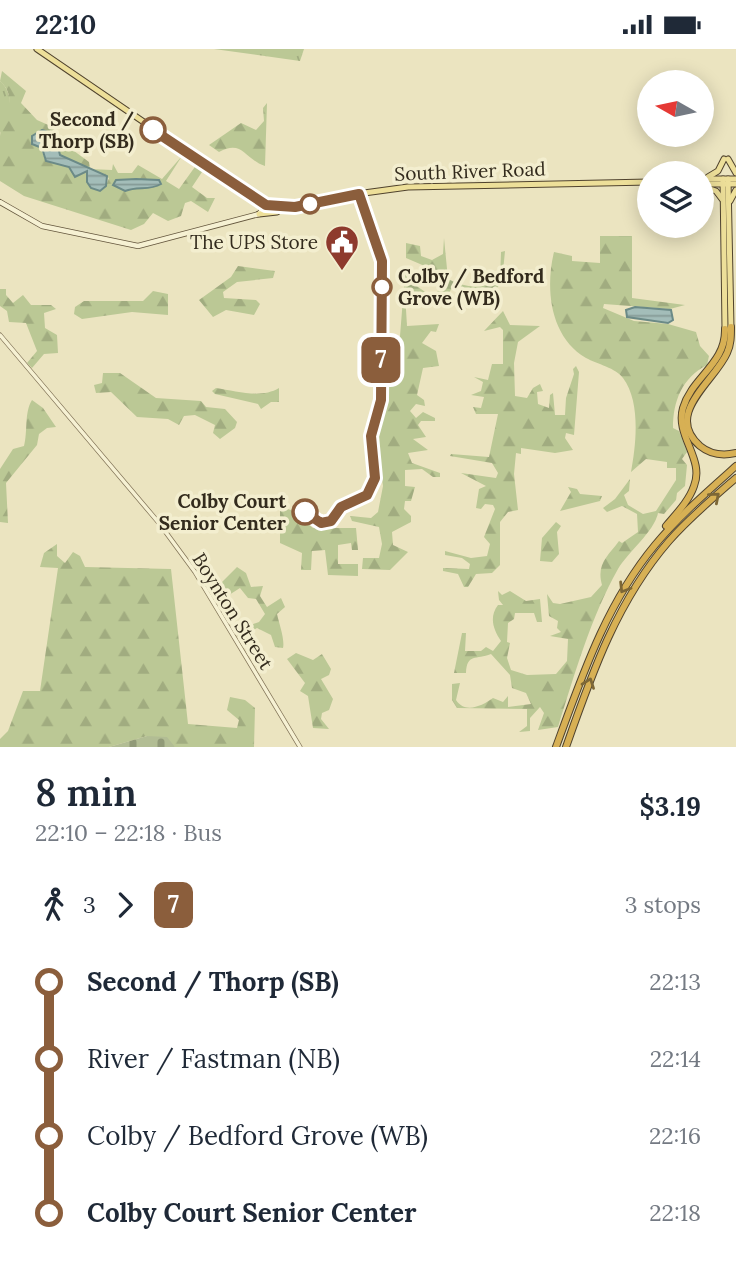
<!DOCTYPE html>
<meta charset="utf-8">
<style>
body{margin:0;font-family:Lora,serif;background:#f2f2f3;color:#1f2937;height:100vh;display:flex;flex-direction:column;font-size:26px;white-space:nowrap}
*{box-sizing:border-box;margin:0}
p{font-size:23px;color:#747a83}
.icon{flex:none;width:38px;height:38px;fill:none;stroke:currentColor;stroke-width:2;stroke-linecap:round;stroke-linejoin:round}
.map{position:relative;height:698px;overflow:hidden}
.panel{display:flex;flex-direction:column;background:#fff;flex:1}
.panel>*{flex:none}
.badge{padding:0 14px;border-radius:10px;font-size:24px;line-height:46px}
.needle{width:46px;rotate:279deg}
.tools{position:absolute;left:637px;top:21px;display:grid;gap:14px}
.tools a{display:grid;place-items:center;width:77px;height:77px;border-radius:50%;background:#fff;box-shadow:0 4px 18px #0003;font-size:35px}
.map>.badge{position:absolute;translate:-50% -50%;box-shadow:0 0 0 4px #fff}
.legs{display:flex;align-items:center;gap:10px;height:77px;padding:0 35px;font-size:23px}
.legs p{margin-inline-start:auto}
.head{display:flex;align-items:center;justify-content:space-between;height:119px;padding:0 35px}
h1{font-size:38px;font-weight:600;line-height:52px}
ul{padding:0 35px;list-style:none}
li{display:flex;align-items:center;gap:24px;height:77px;font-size:26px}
li i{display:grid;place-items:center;width:10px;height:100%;margin:0 9px;background:currentColor}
li i::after{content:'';width:18px;height:18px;margin:-9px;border:5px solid;border-radius:50%;background:#fff}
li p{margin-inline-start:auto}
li:first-child i{background:linear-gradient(#0000 50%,currentColor 0)}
li:last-child i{background:linear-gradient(currentColor 50%,#0000 0)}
.status{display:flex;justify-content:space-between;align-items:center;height:49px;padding:0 35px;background:#fff;direction:ltr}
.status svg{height:19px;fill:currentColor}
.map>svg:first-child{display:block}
.grass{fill:url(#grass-tufts)}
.forest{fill:url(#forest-firs);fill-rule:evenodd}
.cemetery{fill:url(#cemetery-stones)}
.water{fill:url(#water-rules);stroke:#6b8a87;stroke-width:2}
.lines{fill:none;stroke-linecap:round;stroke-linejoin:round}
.tertiary-casing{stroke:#837559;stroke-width:5}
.secondary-casing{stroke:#64563d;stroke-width:6}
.primary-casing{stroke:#50432e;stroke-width:7}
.motorway-casing{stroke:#50432e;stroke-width:8}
.tertiary{stroke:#f6f1d3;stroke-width:3.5}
.secondary{stroke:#f6f1d3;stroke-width:4.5}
.primary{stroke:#eddf99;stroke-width:5}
.motorway{stroke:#d7b054;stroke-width:6}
.oneway{stroke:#7d6736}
.line-1-casing{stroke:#fff;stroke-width:16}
.line-1{stroke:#8b5e3c;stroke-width:10}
.stop-1-dot{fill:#fff;stroke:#8b5e3c;stroke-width:3.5}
.labels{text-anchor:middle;stroke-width:7;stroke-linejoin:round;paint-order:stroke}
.stop-label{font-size:19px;font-weight:bold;fill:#332b1d;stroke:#f3eecf;text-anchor:end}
.street-label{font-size:19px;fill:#332b1d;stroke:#f3eecf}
.poi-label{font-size:19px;fill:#332b1d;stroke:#f3eecf;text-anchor:end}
</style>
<div class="status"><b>22:10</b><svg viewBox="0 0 49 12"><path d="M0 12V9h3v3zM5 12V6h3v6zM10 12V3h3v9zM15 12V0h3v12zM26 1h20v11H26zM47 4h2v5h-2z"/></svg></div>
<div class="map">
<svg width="736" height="698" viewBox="0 0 736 698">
<defs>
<pattern id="grass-tufts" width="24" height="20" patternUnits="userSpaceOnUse" patternTransform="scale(1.75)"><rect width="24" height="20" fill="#bbc895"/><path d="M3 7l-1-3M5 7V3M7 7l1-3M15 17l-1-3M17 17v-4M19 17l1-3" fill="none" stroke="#a1ac80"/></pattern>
<pattern id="forest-firs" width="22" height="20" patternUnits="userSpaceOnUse" patternTransform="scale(1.75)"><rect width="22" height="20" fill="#bbc895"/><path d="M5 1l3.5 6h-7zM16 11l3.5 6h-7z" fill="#a1ac80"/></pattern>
<pattern id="cemetery-stones" width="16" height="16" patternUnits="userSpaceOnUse" patternTransform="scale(1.75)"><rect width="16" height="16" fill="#b2bd94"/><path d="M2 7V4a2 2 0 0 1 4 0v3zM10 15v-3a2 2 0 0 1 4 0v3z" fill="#919a78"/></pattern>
<pattern id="water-rules" width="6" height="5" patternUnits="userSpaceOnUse" patternTransform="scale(1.75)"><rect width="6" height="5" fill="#a3bdb9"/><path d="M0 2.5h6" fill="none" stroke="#859a96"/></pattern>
</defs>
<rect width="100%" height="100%" fill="#ebe4c0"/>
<g class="grass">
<path d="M 214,0 L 304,0 L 300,12 Z"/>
<path d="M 0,32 C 15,45 11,69 0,84 Z"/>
</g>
<g class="forest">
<path d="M 2,22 L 26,42 L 21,54 L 37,71 L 55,79 L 51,85 L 89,113 L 90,120 L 112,121 L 113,115 L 118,124 L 132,124 L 138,116 L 162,130 L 182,107 L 166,132 L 179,140 L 197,115 L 204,120 L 192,138 L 207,149 L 215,149 L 208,163 L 191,152 L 185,154 L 181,167 L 168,172 L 153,164 L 144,175 L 131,181 L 24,147 L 0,132 C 0,117 0,102 0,87 C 2,68 20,50 0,32 ZM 39,96 L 58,100 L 60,106 C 76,115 94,119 109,129 L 106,137 L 86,122 L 46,112 Z"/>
<path d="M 267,54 L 265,117 C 244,110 243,90 219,103 L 209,96 L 241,74 L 256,81 L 264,72 L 263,59 Z"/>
<path d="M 600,187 L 632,187 L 632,249 L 685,256 L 670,260 L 604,255 L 603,259 L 634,272 L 668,275 L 696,283 L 700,297 L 709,307 L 707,316 C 682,329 673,352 673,379 L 679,382 L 687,403 L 682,410 L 687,416 L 685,437 L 677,444 L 676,451 L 664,465 L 658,464 C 654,483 628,503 618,520 C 591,568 575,624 558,678 L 538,681 L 544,664 L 540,658 L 530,669 L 530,682 L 519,683 L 527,677 L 527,660 L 457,659 L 452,651 L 452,635 L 460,634 L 456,651 C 465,665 482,657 493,649 L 503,653 L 508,647 L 508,658 L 531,655 L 526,644 L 512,639 L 510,626 L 491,605 C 476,611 467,604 466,624 L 454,624 L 462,584 L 466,584 L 465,602 L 481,602 L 486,598 L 493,602 L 501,592 C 493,580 489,568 498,556 L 503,556 L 499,551 L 498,542 L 502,546 L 510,542 L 526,552 L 540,550 L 542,573 L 537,573 L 534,564 L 515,564 L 514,570 L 508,574 L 507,593 L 510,594 L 507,609 L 511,621 L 527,626 L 556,625 L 567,612 L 568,590 L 550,587 L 561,583 L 557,579 L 558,572 L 549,567 L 547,545 L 553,554 L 560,555 L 591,548 L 602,536 C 596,515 608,507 619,492 L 622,494 L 638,483 L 637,465 L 622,457 L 607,463 L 603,459 L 615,450 L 630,430 L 629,442 L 624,446 L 628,456 L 643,465 L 656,462 L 676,431 L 676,419 L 667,419 L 667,413 L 646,410 L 631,423 C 636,396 641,353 623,329 C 616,319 597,315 586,309 C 550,288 545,240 554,203 L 572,207 L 572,212 L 600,214 Z"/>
<path d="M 444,189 L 448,230 C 465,239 481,240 500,232 L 501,203 L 505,202 L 502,233 L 489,248 L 486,244 L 452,239 L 443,253 L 416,243 L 405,244 L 407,277 L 439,275 L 436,283 L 431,282 L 422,294 L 436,302 L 439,317 L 423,319 L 417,346 L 424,351 L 425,357 L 416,355 L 410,362 L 416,369 L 423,363 L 435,369 L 435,372 L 421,372 L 418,376 L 426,388 L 413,390 L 428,401 L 408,404 L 412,414 L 440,424 L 440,428 L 433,428 L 422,420 L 405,421 L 405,437 L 415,438 L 411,452 L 405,452 L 404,460 L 411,467 L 411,473 L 392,483 L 393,496 L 408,503 L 390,521 L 362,520 L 363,509 L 379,509 L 382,495 L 379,478 L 352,472 L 350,467 L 371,469 L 378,463 L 383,437 L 376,391 L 384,358 L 386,296 L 396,294 L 400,287 L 405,224 L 408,224 L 408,231 L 431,247 L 441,240 L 441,224 L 406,209 L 406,194 L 420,197 L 421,207 L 432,211 L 443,205 Z"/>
<path d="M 238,217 L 275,222 L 273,229 L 237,233 L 223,243 L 224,249 L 256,251 L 260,255 L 254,266 L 226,261 L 213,268 L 199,251 L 231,228 Z"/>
<path d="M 0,240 L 6,240 L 6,246 L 13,254 L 23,246 L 31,256 L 51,256 L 56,260 L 44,264 L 45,279 L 57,286 L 58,304 L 44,305 L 32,319 L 27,314 L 37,302 L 26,274 L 9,273 L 7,262 L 0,257 Z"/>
<path d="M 153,242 L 168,245 L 168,266 L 132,263 L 82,270 L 74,265 L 75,258 L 84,252 L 143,252 Z"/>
<path d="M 503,262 L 510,276 L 540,277 L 518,293 L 514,314 L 515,347 L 527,349 L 533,339 L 540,335 L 543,342 L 537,343 L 538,355 L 549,359 L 550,346 L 553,344 L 555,366 L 565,366 L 566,349 L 574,325 L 573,320 L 576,317 L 579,323 L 574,386 L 566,384 L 565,389 L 573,401 L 555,404 L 521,399 L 521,405 L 516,404 L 514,425 L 518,461 L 508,463 L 500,473 L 500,516 L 492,524 L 476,525 L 468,538 L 464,538 L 458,525 L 443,522 L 443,519 L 469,520 L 470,515 L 462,509 L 445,506 L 445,502 L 471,509 L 487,507 L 490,495 L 484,488 L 495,460 L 493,456 L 485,455 L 481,460 L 476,459 L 479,440 L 486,437 L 461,424 L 496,429 L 498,424 L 492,414 L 450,407 L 451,405 L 489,408 L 498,365 L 476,365 L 473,358 L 481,359 L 484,348 L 471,346 L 481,342 L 483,333 L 474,328 L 488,331 L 492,315 L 503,315 L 503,281 L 500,278 L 484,282 Z"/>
<path d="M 103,324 L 120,324 L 156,349 L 201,352 L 206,358 L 225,360 L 237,373 L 235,379 L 220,390 L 213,384 L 215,376 L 195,366 L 184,367 L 179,376 L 168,370 L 137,368 L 111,343 L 96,344 L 94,336 L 102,334 Z"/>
<path d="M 216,339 C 236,342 261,350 279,339 L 279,353 L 271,353 L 261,360 L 258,355 L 215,345 L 212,342 Z"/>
<path d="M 32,351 L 43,359 L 56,378 L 47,379 L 39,385 L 37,396 L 6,434 L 8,474 L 0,473 L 0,420 L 13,400 L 24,397 C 28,382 24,364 32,351 Z"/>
<path d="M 568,438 L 577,440 L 580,445 L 602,447 L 600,452 L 560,462 L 571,443 Z"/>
<path d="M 280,458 L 291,461 L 313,479 L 356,479 L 358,501 L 352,501 L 351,494 L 338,496 L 338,515 L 358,515 L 358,527 L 328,526 L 325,501 L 312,502 L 311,521 L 301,521 L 302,504 L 280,494 Z"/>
<path d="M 556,473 L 561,477 L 557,483 L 559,505 L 552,513 L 540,512 L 542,489 Z"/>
<path d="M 57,495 L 57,507 L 65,514 L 73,503 L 80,507 L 85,518 L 171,520 L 188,675 L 237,679 L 239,671 L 227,661 L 230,648 L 245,651 L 255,659 L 254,698 L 175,698 L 147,687 L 109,698 L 0,698 L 0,690 L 8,682 L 23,642 L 40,642 L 58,519 L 40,518 L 44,504 Z"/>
<path d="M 237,518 L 246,524 L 251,538 L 263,537 L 260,547 L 267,558 L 281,549 L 285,558 L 277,565 C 279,574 285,591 283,599 L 275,598 L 271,586 L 257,579 L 239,590 L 237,586 L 239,580 L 259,573 L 265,565 L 256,550 L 248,549 L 240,539 L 218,553 L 210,541 L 222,533 Z"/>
<path d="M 296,604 L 313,611 L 322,605 L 331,620 L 329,626 L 321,630 L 333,650 L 329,661 L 322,664 L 321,670 L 329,680 L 313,679 L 308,647 L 300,642 L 305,634 L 287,610 Z"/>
</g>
<path class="cemetery" d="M 147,687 L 167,688 L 175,698 L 109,698 Z"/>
<g class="water">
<path d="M 42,81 C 53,83 58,96 60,106 L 107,127 L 106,137 L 100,142 L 91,139 L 87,133 L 87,122 L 75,128 L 69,118 L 46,112 L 42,99 L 32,95 L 32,87 Z"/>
<path d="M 136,130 L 159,131 L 161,135 C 149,142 138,137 125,142 L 113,136 L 116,131 Z"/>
<path d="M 635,258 L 671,261 L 673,271 L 668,274 L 627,268 L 626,261 Z"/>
</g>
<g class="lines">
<g class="tertiary-casing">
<path id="tertiary" d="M 0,286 L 159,474 L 195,523 L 300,698"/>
</g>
<g class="secondary-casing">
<path id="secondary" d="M 0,153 L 42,177 L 138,197 L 259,165 L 266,156"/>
</g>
<g class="primary-casing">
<g id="primary">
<path d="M 37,0 L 271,160 L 287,161 L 364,144 L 408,138 L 649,133"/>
<path d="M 728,110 L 736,124"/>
<path d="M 708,128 L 718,122 L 724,110"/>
<path d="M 702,130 L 736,130"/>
<path d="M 723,130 L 725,280"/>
<path d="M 728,130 L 731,278"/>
<path d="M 702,135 L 736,135"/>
<path d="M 702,137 L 716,142 L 722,150"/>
<path d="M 730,152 L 736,141"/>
<path d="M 267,156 L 295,158"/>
<path d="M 259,165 L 277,163"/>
</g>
</g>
<g class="motorway-casing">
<g id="motorway">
<path d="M 731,278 C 731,287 731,296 727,304 C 715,332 663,365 700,397 C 711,406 723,407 736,404"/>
<path d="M 666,477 C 676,465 689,452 694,437 C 705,410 675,387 683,359 C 692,328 726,315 725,280"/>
<path d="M 556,698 C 582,627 606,555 655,496 C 679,467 708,442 736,417"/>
<path d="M 566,698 C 592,624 617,552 669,492 C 689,469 713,449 736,429"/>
</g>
</g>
<use href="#tertiary" class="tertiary"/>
<use href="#secondary" class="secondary"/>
<use href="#primary" class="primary"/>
<use href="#motorway" class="motorway"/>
</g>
<defs><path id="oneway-chevron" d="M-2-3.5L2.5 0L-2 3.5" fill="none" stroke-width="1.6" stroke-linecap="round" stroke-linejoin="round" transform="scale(1.75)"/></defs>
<g class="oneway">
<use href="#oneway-chevron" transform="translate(715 448) rotate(-41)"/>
<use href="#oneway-chevron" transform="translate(624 539) rotate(122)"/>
<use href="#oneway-chevron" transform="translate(589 634) rotate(-70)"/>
</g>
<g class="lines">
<g class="line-1-casing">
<path id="line-1" d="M 153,81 L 266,156 L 295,158 L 359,145 L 382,212 L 381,351 L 371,387 L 375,429 L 367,446 L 341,458 L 331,472 L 321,474 L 305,463"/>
</g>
<use href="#line-1" class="line-1"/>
</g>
<defs>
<g id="civic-pin" transform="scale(1.75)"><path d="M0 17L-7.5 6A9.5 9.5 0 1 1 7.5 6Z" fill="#8e3a2d" stroke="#f3eecf"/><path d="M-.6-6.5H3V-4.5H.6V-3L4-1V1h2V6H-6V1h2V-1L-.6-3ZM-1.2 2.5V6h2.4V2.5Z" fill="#fff"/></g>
</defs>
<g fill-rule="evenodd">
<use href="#civic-pin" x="342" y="193"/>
</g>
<g class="stop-1-dot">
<circle cx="153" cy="81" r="12"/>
<circle cx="310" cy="155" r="9"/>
<circle cx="382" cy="238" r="9"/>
<circle cx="305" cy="463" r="12"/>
</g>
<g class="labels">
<g class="stop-label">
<text x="134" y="77">Second /<tspan x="134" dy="22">Thorp (SB)</tspan></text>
<text x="398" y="234" text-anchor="start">Colby / Bedford<tspan x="398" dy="22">Grove (WB)</tspan></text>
<text x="286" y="459">Colby Court<tspan x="286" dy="22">Senior Center</tspan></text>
</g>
<g class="street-label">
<text transform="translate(470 122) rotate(-2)" y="7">South River Road</text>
<text transform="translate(233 562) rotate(58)" y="7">Boynton Street</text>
</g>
<g class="poi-label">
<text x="318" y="200">The UPS Store</text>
</g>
</g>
</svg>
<div class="tools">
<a><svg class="needle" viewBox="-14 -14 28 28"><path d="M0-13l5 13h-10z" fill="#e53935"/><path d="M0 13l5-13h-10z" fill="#747a83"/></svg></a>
<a><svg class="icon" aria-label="layers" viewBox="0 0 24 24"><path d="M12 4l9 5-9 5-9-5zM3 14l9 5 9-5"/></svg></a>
</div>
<b class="badge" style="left:381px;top:311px;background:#8b5e3c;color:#fff">7</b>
</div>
<section class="panel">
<div class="head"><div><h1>8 min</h1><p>22:10 – 22:18 · Bus</p></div><b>$3.19</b></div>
<div class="legs"><svg class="icon" aria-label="walk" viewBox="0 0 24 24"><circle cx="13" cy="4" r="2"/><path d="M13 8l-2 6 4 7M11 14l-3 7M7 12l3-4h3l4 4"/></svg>3<svg class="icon" aria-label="forward" viewBox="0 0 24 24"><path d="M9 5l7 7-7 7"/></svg><b class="badge" style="background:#8b5e3c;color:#fff">7</b><p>3 stops</p></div>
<ul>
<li><i style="color:#8b5e3c"></i><b>Second / Thorp (SB)</b><p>22:13</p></li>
<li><i style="color:#8b5e3c"></i><span>River / Fastman (NB)</span><p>22:14</p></li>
<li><i style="color:#8b5e3c"></i><span>Colby / Bedford Grove (WB)</span><p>22:16</p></li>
<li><i style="color:#8b5e3c"></i><b>Colby Court Senior Center</b><p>22:18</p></li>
</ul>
</section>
